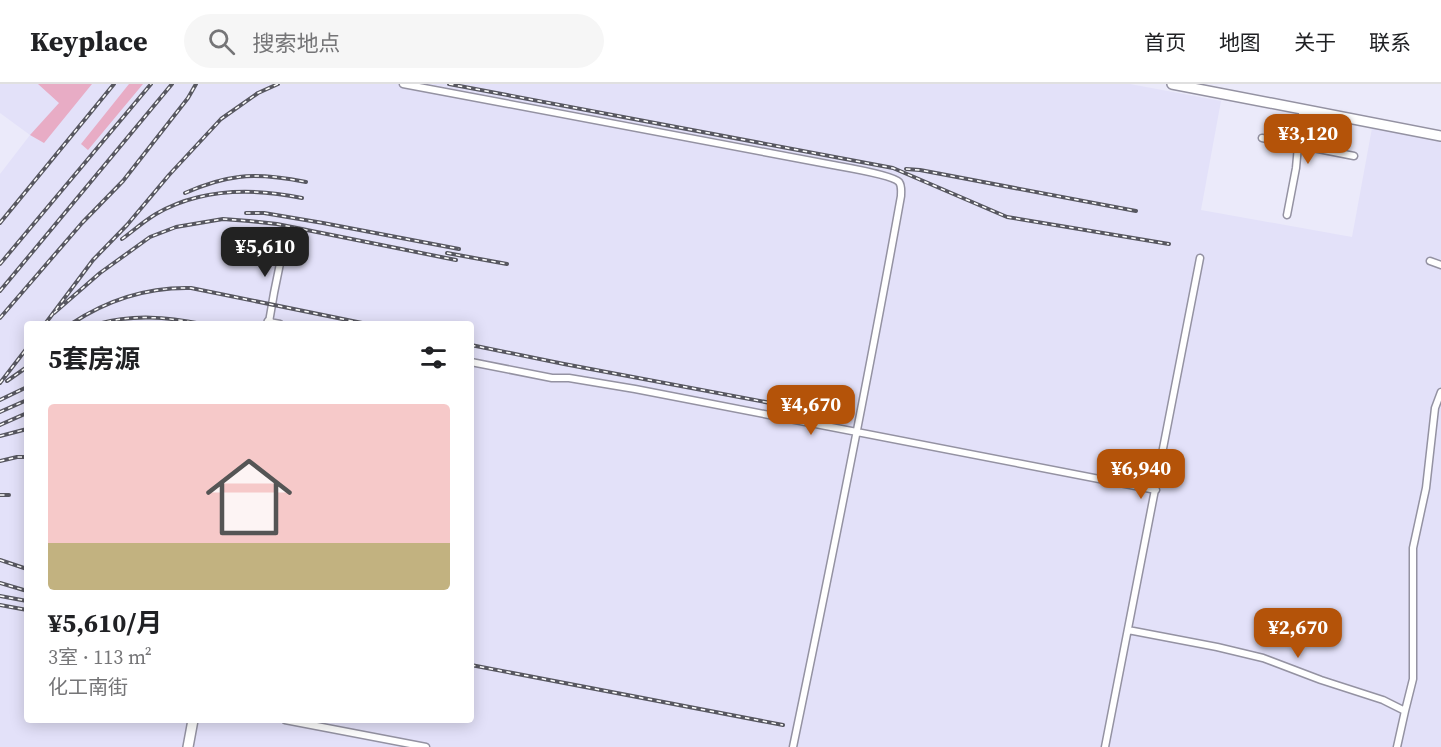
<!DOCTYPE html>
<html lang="zh">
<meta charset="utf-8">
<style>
body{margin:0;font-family:"Source Serif 4","Noto Sans SC",serif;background:#f6f6f6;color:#202124;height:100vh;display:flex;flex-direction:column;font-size:22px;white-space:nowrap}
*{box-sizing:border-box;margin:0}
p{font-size:20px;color:#757577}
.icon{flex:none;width:33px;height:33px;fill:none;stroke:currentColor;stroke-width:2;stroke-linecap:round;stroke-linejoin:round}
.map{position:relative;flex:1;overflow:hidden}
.side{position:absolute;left:24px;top:237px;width:450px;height:402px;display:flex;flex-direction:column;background:#fff;border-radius:6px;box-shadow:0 3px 15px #0003}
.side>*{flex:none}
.price{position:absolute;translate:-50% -51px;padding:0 14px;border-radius:12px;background:#b45309;color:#fff;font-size:20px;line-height:39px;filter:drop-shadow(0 2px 3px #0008)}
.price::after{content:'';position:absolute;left:50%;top:36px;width:18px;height:14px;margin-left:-9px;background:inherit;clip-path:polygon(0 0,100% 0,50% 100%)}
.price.selected{background:#222;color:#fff}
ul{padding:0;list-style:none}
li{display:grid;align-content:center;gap:12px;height:318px;padding:0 24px}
li span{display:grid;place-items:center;height:186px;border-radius:6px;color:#555}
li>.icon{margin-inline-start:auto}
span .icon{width:108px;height:108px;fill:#fffc;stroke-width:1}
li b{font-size:26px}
h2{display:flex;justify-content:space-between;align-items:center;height:72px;padding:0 24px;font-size:26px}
header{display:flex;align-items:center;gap:36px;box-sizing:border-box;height:84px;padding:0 30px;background:#fff;border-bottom:2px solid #e0e0e0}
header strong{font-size:28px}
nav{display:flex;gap:33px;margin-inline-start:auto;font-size:21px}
.search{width:420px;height:54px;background:#f6f6f6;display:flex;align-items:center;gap:15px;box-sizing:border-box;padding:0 21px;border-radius:33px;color:#757577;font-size:22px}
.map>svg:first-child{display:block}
.built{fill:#e3e1f9;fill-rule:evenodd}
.green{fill:#e8acc5}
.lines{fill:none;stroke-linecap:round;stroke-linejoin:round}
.street-casing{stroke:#9492a2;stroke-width:9}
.secondary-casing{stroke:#9492a2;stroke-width:12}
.street{stroke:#fff;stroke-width:6}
.secondary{stroke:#fff;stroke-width:9}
.rail-casing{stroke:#575760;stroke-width:4}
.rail{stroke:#fff;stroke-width:1.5;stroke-dasharray:4.5;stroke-linecap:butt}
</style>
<header>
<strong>Keyplace</strong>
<div class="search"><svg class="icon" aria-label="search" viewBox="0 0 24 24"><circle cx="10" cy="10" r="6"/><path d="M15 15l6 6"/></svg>搜索地点</div>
<nav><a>首页</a><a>地图</a><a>关于</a><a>联系</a></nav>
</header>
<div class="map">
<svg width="1441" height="663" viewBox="0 0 1441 663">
<rect width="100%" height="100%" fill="#ebeafa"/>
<path class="built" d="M0,0H1130L1221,17L1201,126L1352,153L1372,44L1441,57V663H0V90L30,51L0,29ZM27,240H471V636H27Z"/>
<path class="green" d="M38,0H92L44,59L30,51L59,19Z
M129,0H143L88,66L81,60Z"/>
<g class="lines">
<g class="street-casing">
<path id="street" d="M403,0L833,81C844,83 893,91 899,98C902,102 901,107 901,112C868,296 831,480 793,663
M1262,54L1354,72
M1287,131L1296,84L1298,62L1297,56L1303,25
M1430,177L1441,181
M280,240L269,238L274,209L285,155
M471,278L552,294H569L635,305L1156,406
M1128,546L1217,563L1263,574L1321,596L1383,616L1405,627L1397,663
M1405,627L1413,595V464L1426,404L1435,324L1441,308
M285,636L426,663
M1105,663L1200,174"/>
</g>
<g class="secondary-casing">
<path id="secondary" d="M1172,0L1441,52
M269,240V238
M188,663L193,636"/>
</g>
<use href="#street" class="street"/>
<use href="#secondary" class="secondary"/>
<g class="rail-casing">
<path id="rail" d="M449,0L893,84L1007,133L1169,160
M906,85L920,86L1136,127
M185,109C201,102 221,95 239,93C261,90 285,94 306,98
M246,129H264L323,139L459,165
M0,139L114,0
M122,155C133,147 144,137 156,130C201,104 253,104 302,114
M447,169L507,180
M0,180L151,0
M0,207L172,0
M54,229L100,189L150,153L176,143L223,135L249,137L277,140L456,176
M0,234L82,139L123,97L188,14L196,0
M45,240L93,176L127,141L169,91L221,35L258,9L278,0
M71,240C107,216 148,203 191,204L367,240
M98,240C133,230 167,233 202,240
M471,261L564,280L845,333
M7,297L27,283
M0,299L27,264
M0,316L27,303
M0,328L27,316
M0,341L27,329
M0,352L27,345
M0,377L17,373H27
M0,411H9
M0,476L27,485
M0,499L27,507
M0,512L27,517
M0,521L27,526
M471,581L783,641"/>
</g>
<use href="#rail" class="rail"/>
</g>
</svg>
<b class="price" style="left:1308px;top:81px">¥3,120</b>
<b class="price selected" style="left:265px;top:194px">¥5,610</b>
<b class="price" style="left:811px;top:352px">¥4,670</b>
<b class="price" style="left:1141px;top:416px">¥6,940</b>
<b class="price" style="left:1298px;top:575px">¥2,670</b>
<section class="side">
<h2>5套房源<svg class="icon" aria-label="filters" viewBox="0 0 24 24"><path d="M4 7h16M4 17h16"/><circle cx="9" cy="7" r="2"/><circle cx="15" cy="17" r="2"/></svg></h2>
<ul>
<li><span style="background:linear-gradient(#f6c9c9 75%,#c2b280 0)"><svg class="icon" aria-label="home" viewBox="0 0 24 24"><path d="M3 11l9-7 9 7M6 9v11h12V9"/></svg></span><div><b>¥5,610/月</b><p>3室 · 113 m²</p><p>化工南街</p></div></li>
</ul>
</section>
</div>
